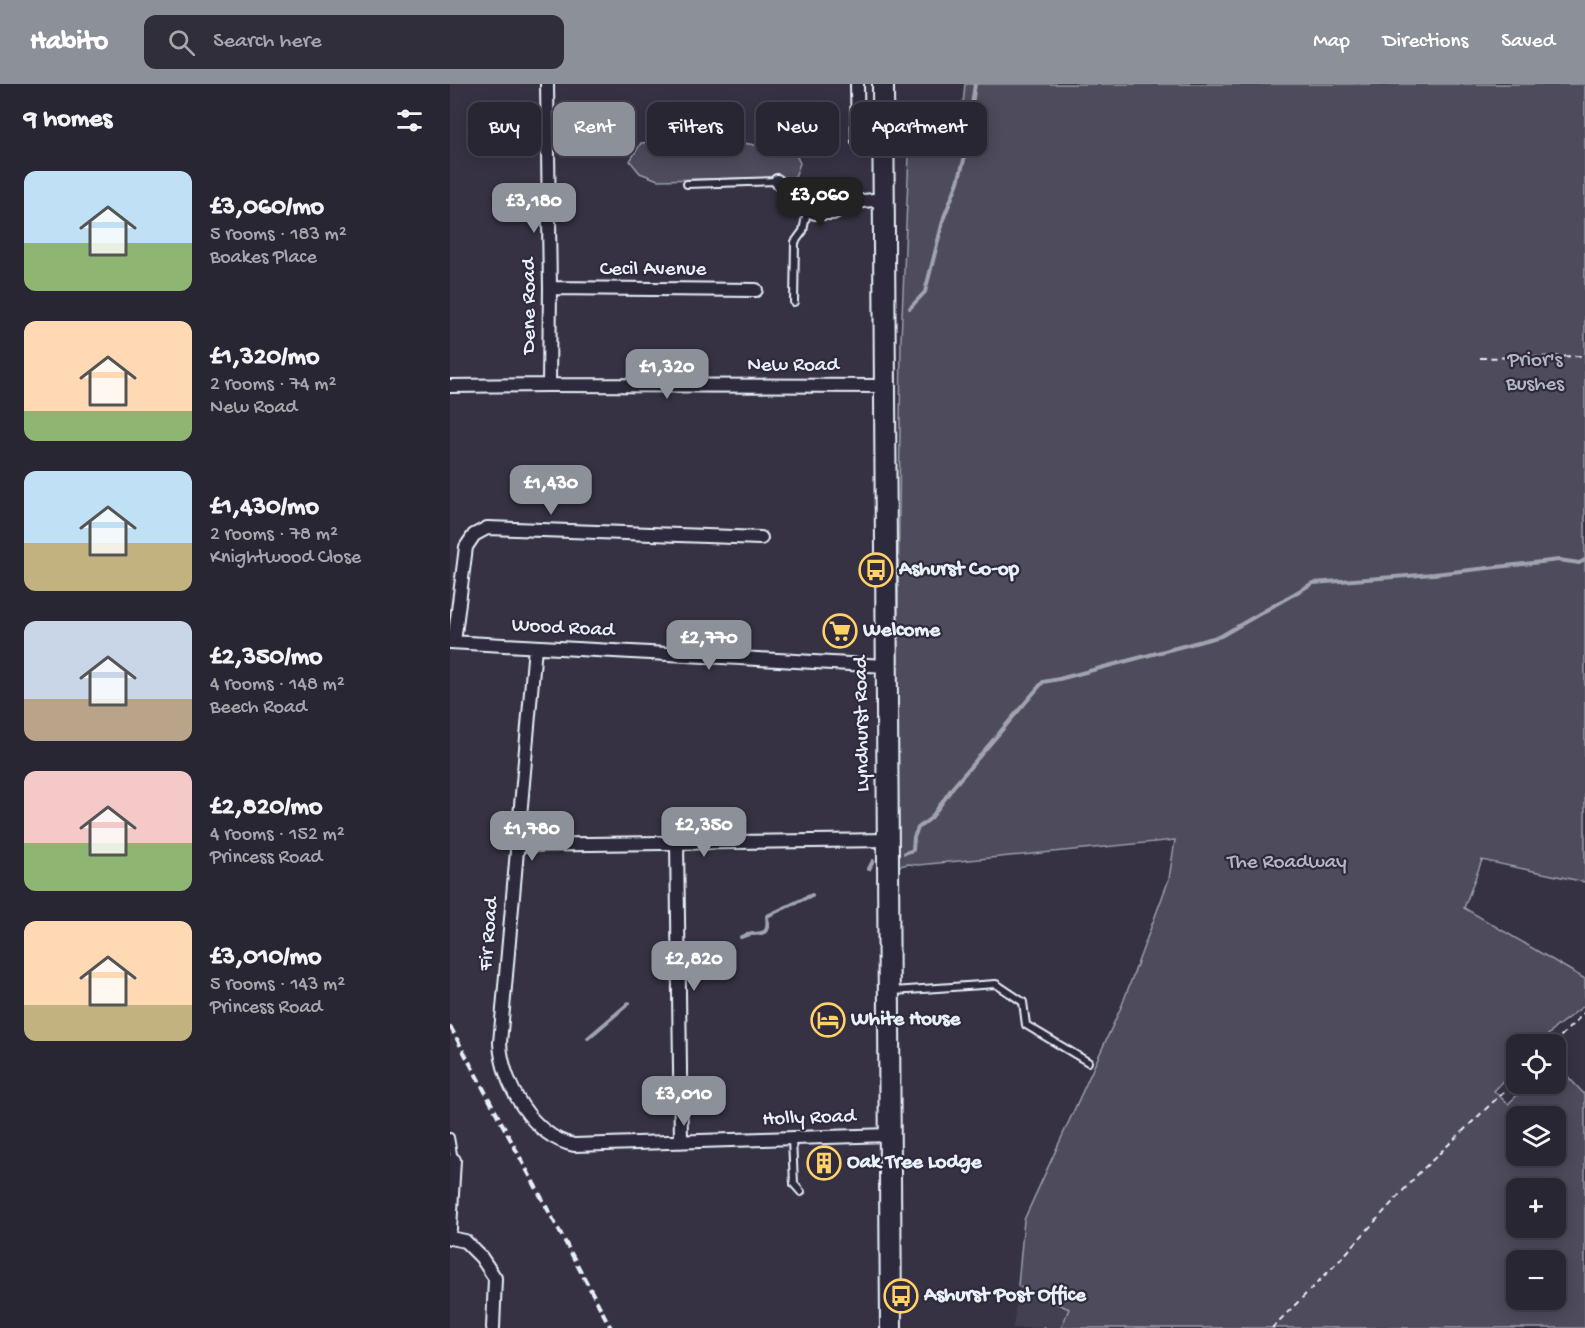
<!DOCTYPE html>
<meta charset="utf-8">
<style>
body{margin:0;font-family:"Gochi Hand",sans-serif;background:#302e3b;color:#f1f3f6;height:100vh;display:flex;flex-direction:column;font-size:22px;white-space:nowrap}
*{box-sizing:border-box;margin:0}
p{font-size:20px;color:#a5a5ac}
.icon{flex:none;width:33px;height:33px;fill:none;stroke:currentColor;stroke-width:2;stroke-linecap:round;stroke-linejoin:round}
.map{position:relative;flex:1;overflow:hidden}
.drawer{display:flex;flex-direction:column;background:#282633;width:450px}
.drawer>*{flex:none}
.guide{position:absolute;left:18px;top:18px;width:570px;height:54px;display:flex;gap:12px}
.controls{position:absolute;left:1056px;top:950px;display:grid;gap:12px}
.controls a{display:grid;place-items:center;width:60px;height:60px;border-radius:12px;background:#282633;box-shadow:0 3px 15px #0003,0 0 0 2px #44434e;font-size:30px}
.price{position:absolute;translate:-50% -51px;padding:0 14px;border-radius:12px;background:#8c9099;color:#fff;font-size:20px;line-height:39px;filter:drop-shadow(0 2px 3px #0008)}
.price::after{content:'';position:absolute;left:50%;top:36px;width:18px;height:14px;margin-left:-9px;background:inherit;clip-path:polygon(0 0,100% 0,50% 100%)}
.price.on{background:#222;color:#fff}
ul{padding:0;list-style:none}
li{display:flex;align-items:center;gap:18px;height:150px;padding:0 24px}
li span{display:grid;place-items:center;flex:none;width:168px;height:120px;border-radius:12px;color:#555}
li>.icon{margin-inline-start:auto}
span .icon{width:72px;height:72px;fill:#fffc;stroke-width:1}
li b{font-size:26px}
h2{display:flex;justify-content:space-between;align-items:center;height:72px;padding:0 24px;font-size:26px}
.chip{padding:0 21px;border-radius:12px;background:#282633;box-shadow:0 3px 15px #0003,0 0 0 2px #44434e;font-size:21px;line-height:54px}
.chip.on{background:#8c9099;color:#fff}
header{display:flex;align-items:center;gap:36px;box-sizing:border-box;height:84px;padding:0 30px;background:#8c9099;color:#fff}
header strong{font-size:28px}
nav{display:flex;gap:33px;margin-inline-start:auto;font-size:21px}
.search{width:420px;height:54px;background:#302e3b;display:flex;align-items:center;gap:15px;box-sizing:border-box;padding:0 21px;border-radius:12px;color:#a5a5ac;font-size:22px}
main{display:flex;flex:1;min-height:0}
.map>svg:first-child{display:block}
.built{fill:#433f51}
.green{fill:#4d4b5c;stroke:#9a9eaa;stroke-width:1.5;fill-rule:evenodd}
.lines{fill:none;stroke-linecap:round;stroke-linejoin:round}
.stream{stroke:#a0a4af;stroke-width:4}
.service-casing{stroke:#e8f1f8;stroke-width:10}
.minor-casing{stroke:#e8f1f8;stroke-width:16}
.primary-casing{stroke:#e8f1f8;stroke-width:24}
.path{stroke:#e8f1f8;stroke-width:2;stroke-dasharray:6 4.5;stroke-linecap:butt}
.service{stroke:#2f2a3d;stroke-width:6}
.minor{stroke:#2f2a3d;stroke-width:12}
.primary{stroke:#2f2a3d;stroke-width:20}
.rail{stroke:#e8f1f8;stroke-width:4;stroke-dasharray:9 4.5;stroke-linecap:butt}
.labels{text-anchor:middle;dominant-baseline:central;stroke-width:4.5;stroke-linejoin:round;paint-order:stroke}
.street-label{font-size:21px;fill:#e8f1f8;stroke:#2f2a3d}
.park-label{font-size:21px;fill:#b2b7c1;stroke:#2f2a3d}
.poi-label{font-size:21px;font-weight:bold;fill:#e8f1f8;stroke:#2f2a3d;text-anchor:start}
</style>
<header>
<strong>Habito</strong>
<div class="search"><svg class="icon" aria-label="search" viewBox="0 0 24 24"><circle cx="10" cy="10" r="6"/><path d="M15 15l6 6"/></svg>Search here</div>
<nav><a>Map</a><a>Directions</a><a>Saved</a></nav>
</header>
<main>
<section class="drawer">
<h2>9 homes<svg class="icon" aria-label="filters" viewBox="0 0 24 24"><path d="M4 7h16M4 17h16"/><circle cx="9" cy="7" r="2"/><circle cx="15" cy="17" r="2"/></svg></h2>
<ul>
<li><span style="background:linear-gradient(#bfe0f5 60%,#8fb573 0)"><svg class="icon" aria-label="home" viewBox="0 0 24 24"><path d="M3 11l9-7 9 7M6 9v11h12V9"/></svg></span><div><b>£3,060/mo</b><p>5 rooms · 183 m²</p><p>Boakes Place</p></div></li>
<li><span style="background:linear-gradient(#ffd9b3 75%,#8fb573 0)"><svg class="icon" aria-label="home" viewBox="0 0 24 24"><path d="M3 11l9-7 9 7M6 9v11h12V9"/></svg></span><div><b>£1,320/mo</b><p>2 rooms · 74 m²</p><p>New Road</p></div></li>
<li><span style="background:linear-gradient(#bfe0f5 60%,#c2b280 0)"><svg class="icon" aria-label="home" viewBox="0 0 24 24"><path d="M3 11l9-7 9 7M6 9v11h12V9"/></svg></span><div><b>£1,430/mo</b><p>2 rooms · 78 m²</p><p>Knightwood Close</p></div></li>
<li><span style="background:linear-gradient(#c9d6e8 65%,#b9a48a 0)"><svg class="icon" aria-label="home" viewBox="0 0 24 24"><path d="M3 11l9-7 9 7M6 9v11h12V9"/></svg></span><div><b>£2,350/mo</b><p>4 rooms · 148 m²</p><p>Beech Road</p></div></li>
<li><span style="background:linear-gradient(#f6c9c9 60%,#8fb573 0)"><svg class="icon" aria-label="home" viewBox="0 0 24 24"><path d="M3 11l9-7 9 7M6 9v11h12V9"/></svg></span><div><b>£2,820/mo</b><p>4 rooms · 152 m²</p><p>Princess Road</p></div></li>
<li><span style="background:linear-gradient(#ffd9b3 70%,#c2b280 0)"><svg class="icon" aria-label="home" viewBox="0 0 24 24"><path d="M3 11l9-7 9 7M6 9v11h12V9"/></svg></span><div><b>£3,010/mo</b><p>5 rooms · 143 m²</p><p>Princess Road</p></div></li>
</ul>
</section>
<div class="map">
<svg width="1135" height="1244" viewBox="0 0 1135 1244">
<rect width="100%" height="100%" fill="#363244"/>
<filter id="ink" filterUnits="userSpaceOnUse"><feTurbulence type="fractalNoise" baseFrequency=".0167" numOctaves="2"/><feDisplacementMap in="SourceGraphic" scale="12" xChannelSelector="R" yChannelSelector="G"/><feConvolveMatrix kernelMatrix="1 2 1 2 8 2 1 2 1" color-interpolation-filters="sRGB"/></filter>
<g filter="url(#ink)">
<path class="built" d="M568,1202L619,1225L611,1244H563Z"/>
<path class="green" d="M515,0H1135V798L1032,776L1014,824L1135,895V921L1106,943L1089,960H1066V984L1044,1007L1058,1020L1080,999H1106V980L1135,1011V1244H611L619,1225L568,1202L574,1136L672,921L719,795L725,756L468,781L458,780L445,783L451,256L459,71L458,41L511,42ZM1066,1032H1106V1071H1066ZM1066,1104H1106V1143H1066ZM1066,1176H1106V1215H1066Z
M250,31L272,33L279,56L345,69L350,79L345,93L208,96L190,89L180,77L191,59L242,56Z"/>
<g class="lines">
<path class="stream" d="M460,224L475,208L494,133L508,98L514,76L525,0
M455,769L463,766L464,753L468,744L481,734L503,703L593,598L609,595L771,552L863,499L984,490L1109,476L1129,479L1135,476
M419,785L423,777
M291,853C307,845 320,858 317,832L362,811
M138,954L179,919"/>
<g class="service-casing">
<path id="service" d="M237,100L327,97
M344,218L345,158L353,147L357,127
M443,907L546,900L573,918L576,941L638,978
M0,1053L4,1076
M342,1055L344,1100L351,1108"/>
</g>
<g class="minor-casing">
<path id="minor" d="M97,0L100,204L99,301
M407,0L408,57
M327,97L352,124L365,129H383L403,118L434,115
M100,204L306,206
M0,302L99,301L434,302
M0,558L436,582
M4,558L16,463L24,451L37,444L311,454
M85,563L50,959C52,999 82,1052 124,1061L440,1051
M227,759L231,1058
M68,761L439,756
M0,1145L4,1076
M0,1154L15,1157L31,1173L45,1194L43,1244"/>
</g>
<g class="primary-casing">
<path id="primary" d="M433,0L441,1244"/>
</g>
<path class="path" d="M1030,274L1135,272
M1103,960L1135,928
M594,1244L595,1243
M822,1244L890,1176L969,1089L1066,996"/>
<use href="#service" class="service"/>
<use href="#minor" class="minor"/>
<use href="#primary" class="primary"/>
<path class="rail" d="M0,942L161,1244"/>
</g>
</g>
<defs>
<g id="bus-ring" transform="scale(1.725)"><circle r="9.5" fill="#2f2a3d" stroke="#ffd166" stroke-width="1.5"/><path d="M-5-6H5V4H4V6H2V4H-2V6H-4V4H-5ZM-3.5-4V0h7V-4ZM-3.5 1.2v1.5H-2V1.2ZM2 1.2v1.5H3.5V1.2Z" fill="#ffd166"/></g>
<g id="supermarket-ring" transform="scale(1.725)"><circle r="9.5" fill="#2f2a3d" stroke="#ffd166" stroke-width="1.5"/><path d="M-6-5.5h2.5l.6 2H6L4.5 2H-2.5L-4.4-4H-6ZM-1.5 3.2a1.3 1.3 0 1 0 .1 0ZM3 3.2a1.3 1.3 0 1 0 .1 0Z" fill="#ffd166"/></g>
<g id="hotel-ring" transform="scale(1.725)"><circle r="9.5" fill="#2f2a3d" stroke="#ffd166" stroke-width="1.5"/><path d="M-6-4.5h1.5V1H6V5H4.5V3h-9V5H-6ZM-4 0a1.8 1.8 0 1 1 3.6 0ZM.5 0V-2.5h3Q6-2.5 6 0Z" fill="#ffd166"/></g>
<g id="building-ring" transform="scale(1.725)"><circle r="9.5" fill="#2f2a3d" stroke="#ffd166" stroke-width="1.5"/><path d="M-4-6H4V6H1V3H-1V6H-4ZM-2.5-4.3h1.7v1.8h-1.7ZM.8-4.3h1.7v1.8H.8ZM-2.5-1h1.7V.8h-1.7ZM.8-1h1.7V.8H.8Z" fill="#ffd166"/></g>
</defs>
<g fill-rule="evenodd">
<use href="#bus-ring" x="426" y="486"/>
<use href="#supermarket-ring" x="390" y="547"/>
<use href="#hotel-ring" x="378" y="936"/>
<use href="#building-ring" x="374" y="1079"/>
<use href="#bus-ring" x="451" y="1212"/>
</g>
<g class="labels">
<g class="street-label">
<text x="203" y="186">Cecil Avenue</text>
<text transform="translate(80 222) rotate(-90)">Dene Road</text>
<text x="343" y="282">New Road</text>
<text transform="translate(113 545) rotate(3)">Wood Road</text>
<text transform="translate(413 640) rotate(-91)">Lyndhurst Road</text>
<text transform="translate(40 850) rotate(-85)">Fir Road</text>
<text transform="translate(359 1035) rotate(-2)">Holly Road</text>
</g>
<g class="park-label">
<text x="1085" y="277">Prior's<tspan x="1085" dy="24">Bushes</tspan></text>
<text x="837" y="779">The Roadway</text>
</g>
<g class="poi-label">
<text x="449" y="486">Ashurst Co-op</text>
<text x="413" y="547">Welcome</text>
<text x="401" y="936">White House</text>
<text x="397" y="1079">Oak Tree Lodge</text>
<text x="474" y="1212">Ashurst Post Office</text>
</g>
</g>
</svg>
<div class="controls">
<a><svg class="icon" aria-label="locate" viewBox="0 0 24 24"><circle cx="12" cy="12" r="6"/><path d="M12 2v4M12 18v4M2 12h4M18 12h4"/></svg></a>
<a><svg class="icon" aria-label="layers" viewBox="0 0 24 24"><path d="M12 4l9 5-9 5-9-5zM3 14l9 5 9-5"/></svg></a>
<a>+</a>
<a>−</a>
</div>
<b class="price on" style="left:370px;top:144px">£3,060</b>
<b class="price" style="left:84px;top:150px">£3,180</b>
<b class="price" style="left:217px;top:316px">£1,320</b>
<b class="price" style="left:101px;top:432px">£1,430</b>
<b class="price" style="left:259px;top:587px">£2,770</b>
<b class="price" style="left:254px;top:774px">£2,350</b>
<b class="price" style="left:82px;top:778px">£1,780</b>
<b class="price" style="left:244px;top:908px">£2,820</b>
<b class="price" style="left:234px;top:1043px">£3,010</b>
<div class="guide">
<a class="chip">Buy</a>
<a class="chip on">Rent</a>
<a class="chip">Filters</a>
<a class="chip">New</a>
<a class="chip">Apartment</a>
</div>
</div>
</main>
